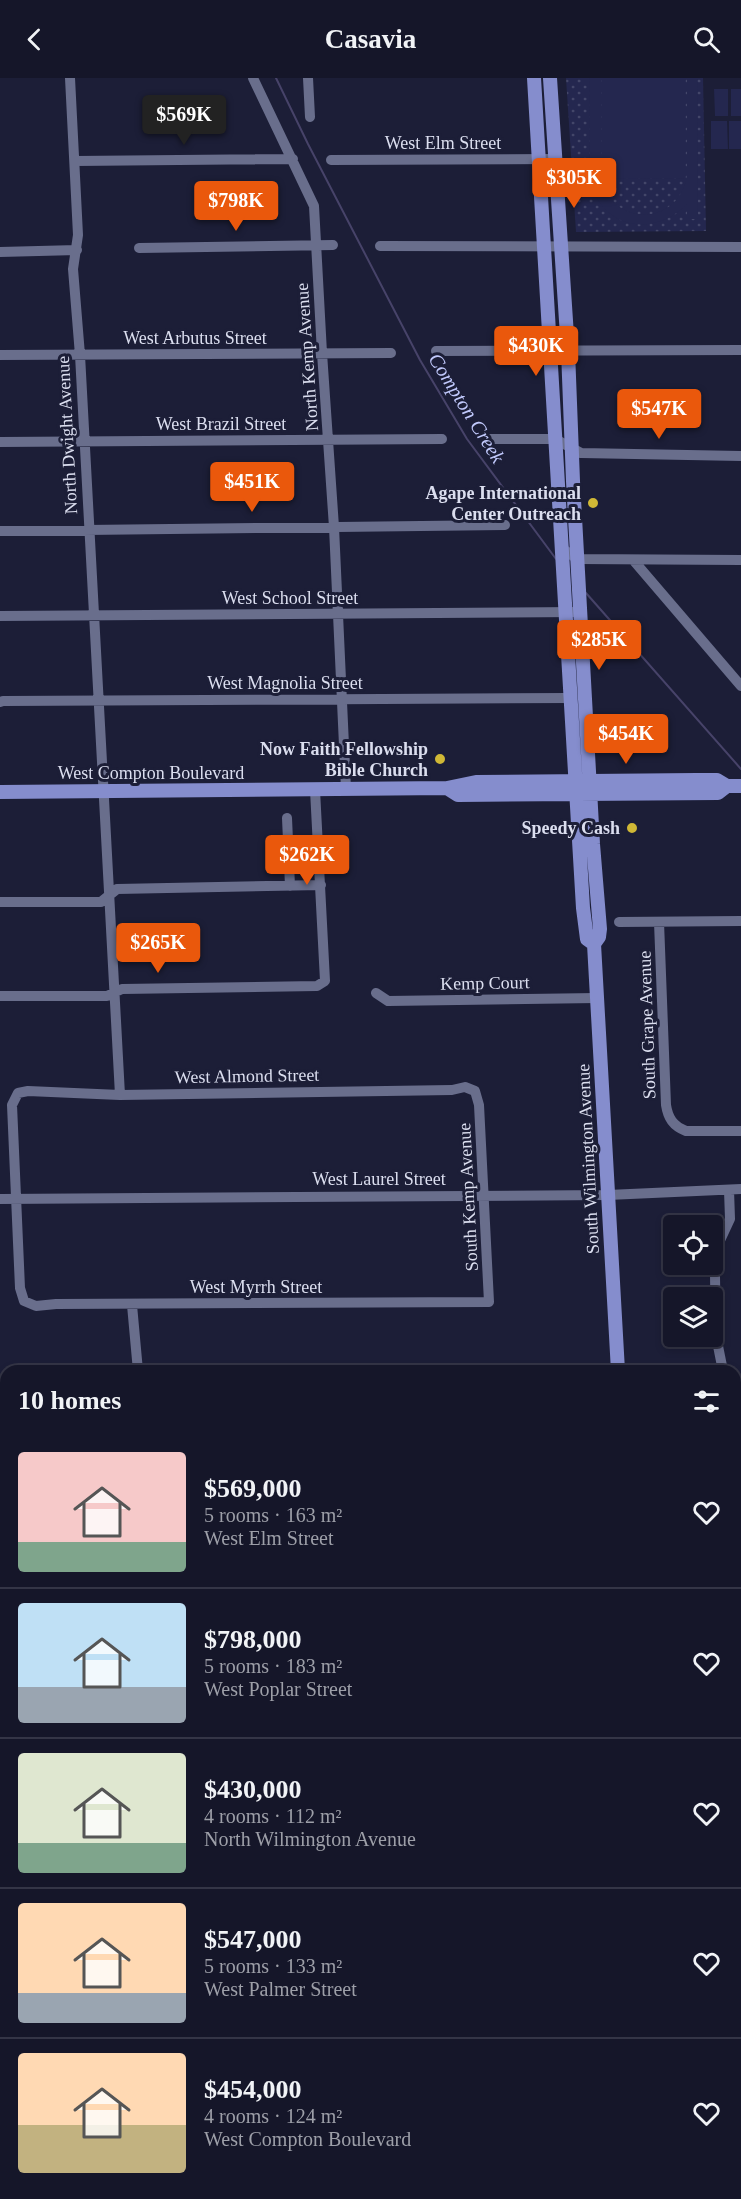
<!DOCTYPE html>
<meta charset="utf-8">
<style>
body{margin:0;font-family:"Times New Roman",serif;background:#1e1f31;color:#f1f3f6;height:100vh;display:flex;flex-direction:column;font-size:22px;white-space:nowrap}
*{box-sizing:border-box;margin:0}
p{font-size:20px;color:#9d9fa8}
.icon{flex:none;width:33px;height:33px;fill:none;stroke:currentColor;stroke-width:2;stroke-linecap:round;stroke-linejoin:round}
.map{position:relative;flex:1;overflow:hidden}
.drawer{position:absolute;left:0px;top:1287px;width:741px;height:834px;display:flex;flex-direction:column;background:#151629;border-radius:18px 18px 0 0;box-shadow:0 3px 9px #0003,0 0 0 2px #343546}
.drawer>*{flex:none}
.buttons{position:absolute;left:663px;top:1137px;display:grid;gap:12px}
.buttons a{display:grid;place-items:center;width:60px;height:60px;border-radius:6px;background:#151629;box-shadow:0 3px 9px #0003,0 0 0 2px #343546;font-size:30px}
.price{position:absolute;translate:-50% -51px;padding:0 14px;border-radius:6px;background:#ea580c;color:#fff;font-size:20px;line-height:39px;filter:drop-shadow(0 2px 3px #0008)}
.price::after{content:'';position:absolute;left:50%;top:36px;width:18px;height:14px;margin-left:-9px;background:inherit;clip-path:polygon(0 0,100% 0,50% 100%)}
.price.on{background:#222;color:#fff}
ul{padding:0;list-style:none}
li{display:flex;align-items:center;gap:18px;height:150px;padding:0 18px}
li+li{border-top:2px solid #343546}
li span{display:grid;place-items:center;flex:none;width:168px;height:120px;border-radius:6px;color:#555}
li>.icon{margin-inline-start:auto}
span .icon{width:72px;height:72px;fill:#fffc;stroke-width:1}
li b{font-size:26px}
h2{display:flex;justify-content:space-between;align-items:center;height:72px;padding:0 18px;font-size:26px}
header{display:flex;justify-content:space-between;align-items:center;height:78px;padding:0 18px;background:#151629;font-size:27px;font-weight:700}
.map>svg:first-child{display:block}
.grass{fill:url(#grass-dots)}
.garden{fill:#24274f}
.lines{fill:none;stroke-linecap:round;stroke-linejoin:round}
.stream{stroke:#474369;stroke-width:2}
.taxiway{stroke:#4e5168;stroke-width:21}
.runway{stroke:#4e5168;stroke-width:54}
.minor{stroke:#696e8c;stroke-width:10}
.major{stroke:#858dcd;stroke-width:14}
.poi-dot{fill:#d0b836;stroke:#1c1e37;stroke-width:2}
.labels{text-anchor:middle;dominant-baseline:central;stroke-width:6;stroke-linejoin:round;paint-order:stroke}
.street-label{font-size:18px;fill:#dbdeef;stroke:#1c1e37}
.poi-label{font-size:18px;font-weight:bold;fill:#dbdeef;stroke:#1c1e37;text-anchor:end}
.water-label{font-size:20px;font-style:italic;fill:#c0c8fb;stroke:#1c1e37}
</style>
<header><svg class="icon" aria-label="back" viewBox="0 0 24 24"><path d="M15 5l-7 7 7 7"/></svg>Casavia<svg class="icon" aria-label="search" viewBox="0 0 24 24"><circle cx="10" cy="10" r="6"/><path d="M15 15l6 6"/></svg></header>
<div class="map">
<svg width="741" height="2121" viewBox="0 0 741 2121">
<defs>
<pattern id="grass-dots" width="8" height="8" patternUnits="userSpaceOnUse" patternTransform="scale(1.5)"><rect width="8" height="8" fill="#24274f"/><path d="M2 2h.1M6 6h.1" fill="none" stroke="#434669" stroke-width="1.8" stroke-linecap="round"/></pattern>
</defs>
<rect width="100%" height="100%" fill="#1c1e37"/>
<path class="grass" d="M566,0H703L706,153L576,154Z"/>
<path class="garden" d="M589,0H600V95C607,149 679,151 687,97V0H697L698,141H687V126C653,161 599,150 590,100Z
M602,0H685V100L602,101Z
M714,11H728V38H715Z
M731,11H741V38H731Z
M711,43H727L728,71H711Z
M729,43H741V71H729Z"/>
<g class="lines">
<path class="stream" d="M276,0L308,66L420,282L467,361L556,481
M586,515L741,691"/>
<path class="taxiway" d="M0,1423H6
M0,1574H6"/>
<path class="runway" d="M0,1462H6
M0,1533H6"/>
<path class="minor" d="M70,0L78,157L73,191L80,277L120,1017
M253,0L314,128L322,275L334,449L346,711
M308,0L310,39
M331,82L555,81
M75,83L293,81
M380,168L741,169
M139,170L333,167
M0,174L77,172
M436,273L741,272
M0,277L391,275
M489,361H555L581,375L741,378
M0,364L442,361
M0,453L505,447
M562,470L577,481L741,482
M634,483L741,608
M0,538L579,534
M0,624L3,623L570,620
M287,740L290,808
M0,824H101L117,811L321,807
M619,844L741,843
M659,844L666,1027C668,1040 673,1048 686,1053H741
M376,915L388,923L597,920
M0,918H107L122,911L317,908L325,903L315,712
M465,1009L475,1013L479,1027L489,1224L56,1226L36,1228L24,1223L20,1210L12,1027L18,1015L28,1013L120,1017L452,1012Z
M0,1121L608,1117L741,1111
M132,1227L138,1293
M723,1293L716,1258L715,1198L717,1169L730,1141L729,1112
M0,1325H6
M735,1346L741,1345
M735,1449H741
M735,1572L741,1571
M735,1864H741
M735,2043H741
M231,2115L232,2121
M326,2115L327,2121
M419,2115L420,2121
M513,2115L514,2121
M605,2115L606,2121"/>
<path class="major" d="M534,0L583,830L587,861L594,866
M550,0L568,273L573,403L593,766L600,851L599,859L594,866L618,1293
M447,710L458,717L718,715L727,708
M0,714L447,710L476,704L697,702H717L727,708H741
M0,1679H6
M735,1681H741
M0,1693H6
M664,2115V2121"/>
</g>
<g class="poi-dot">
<circle cx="593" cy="425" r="6"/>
<circle cx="440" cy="681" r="6"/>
<circle cx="632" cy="750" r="6"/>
</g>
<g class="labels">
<g class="street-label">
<text x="443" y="65">West Elm Street</text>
<text x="195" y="260">West Arbutus Street</text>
<text transform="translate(307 279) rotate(-94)">North Kemp Avenue</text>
<text x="221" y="346">West Brazil Street</text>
<text transform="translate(67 357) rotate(-93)">North Dwight Avenue</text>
<text x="290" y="520">West School Street</text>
<text x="285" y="605">West Magnolia Street</text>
<text x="151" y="695">West Compton Boulevard</text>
<text transform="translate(485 905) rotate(-1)">Kemp Court</text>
<text transform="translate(647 947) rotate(-92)">South Grape Avenue</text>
<text transform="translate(247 998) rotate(-1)">West Almond Street</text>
<text transform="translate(588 1081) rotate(-93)">South Wilmington Avenue</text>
<text x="379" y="1101">West Laurel Street</text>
<text transform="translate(468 1119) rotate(-93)">South Kemp Avenue</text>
<text x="256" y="1209">West Myrrh Street</text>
</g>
<g class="poi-label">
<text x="581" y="415">Agape International<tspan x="581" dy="21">Center Outreach</tspan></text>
<text x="428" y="671">Now Faith Fellowship<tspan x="428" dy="21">Bible Church</tspan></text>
<text x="620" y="750">Speedy Cash</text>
</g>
<g class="water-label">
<text transform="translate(467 330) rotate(58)">Compton Creek</text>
</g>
</g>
</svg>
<div class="buttons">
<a><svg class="icon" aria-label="locate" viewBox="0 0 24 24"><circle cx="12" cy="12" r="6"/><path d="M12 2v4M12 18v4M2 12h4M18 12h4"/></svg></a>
<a><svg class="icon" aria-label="layers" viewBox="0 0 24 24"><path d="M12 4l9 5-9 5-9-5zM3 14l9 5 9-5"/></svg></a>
</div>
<b class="price on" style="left:184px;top:68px">$569K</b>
<b class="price" style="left:574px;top:131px">$305K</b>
<b class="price" style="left:236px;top:154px">$798K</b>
<b class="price" style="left:536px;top:299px">$430K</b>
<b class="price" style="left:659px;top:362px">$547K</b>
<b class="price" style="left:252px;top:435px">$451K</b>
<b class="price" style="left:599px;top:593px">$285K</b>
<b class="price" style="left:626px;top:687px">$454K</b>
<b class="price" style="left:307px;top:808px">$262K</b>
<b class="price" style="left:158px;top:896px">$265K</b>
<section class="drawer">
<h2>10 homes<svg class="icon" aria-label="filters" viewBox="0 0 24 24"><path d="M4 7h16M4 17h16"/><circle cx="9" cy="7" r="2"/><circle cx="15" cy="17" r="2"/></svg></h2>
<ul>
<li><span style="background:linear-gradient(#f6c9c9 75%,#7fa58c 0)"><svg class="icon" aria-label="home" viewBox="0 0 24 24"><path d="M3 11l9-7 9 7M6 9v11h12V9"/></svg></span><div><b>$569,000</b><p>5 rooms · 163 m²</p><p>West Elm Street</p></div><svg class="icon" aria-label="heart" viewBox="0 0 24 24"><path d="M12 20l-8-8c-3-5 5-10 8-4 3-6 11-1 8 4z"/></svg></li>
<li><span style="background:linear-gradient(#bfe0f5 70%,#9aa5b1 0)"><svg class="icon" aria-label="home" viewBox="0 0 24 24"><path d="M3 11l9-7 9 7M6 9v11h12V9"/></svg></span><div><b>$798,000</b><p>5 rooms · 183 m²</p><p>West Poplar Street</p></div><svg class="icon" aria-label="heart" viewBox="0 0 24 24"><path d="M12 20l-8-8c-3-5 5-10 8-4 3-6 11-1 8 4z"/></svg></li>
<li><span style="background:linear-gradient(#dfe7d0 75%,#7fa58c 0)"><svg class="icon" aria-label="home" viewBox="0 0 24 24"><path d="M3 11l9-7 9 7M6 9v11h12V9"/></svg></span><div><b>$430,000</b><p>4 rooms · 112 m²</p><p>North Wilmington Avenue</p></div><svg class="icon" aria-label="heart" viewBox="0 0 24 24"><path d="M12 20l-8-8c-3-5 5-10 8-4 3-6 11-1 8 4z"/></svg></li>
<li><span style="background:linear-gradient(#ffd9b3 75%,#9aa5b1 0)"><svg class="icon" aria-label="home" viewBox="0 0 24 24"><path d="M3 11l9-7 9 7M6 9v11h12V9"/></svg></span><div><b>$547,000</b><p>5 rooms · 133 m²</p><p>West Palmer Street</p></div><svg class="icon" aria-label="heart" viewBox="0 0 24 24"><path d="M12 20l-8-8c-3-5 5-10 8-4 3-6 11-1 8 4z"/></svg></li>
<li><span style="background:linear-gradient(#ffd9b3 60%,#c2b280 0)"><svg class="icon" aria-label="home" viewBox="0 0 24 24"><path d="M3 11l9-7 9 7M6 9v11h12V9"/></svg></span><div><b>$454,000</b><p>4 rooms · 124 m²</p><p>West Compton Boulevard</p></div><svg class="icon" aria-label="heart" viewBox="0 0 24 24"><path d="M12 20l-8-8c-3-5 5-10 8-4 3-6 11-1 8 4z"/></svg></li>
</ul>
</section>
</div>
